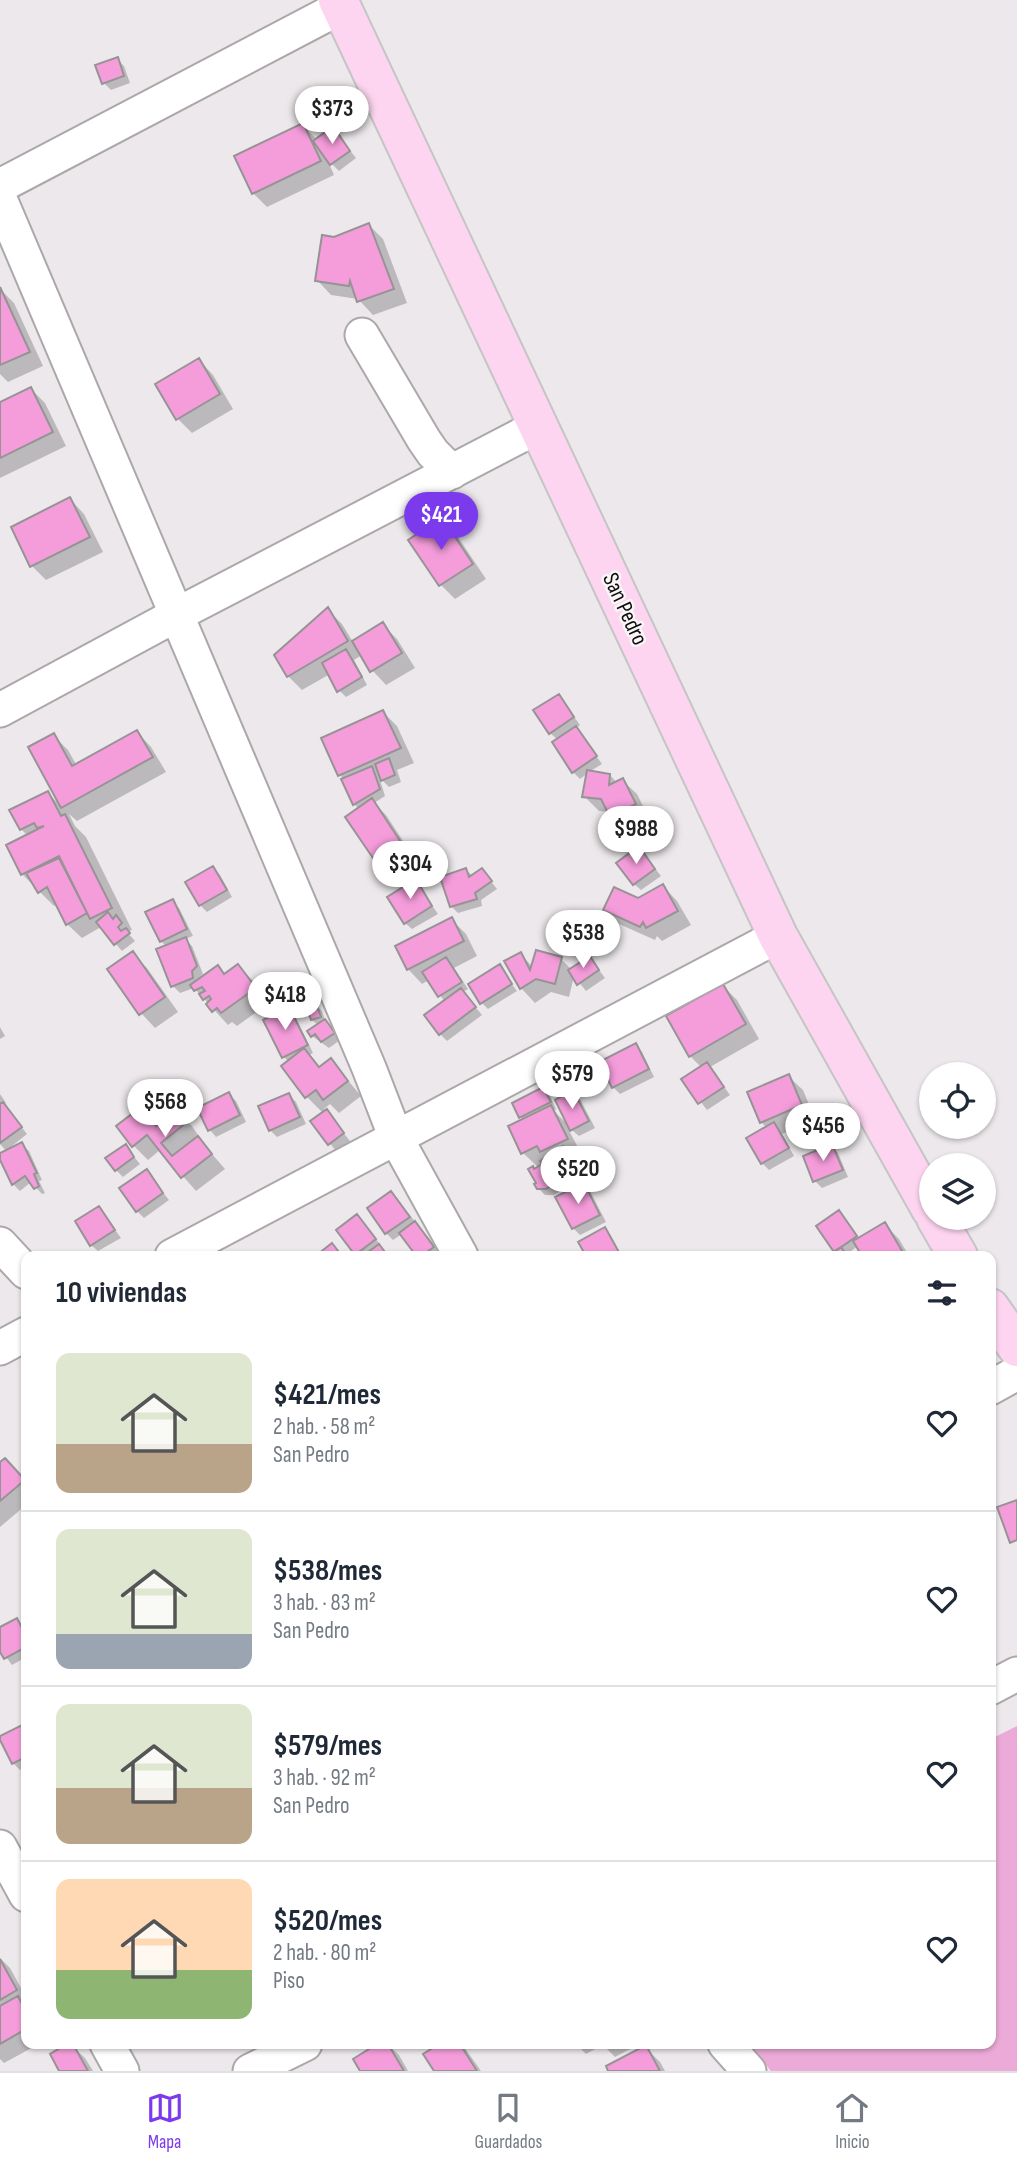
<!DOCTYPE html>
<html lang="es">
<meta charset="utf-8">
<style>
body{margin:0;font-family:"Sofia Sans Condensed",sans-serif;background:#f2f2f3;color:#1f2937;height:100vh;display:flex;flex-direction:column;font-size:26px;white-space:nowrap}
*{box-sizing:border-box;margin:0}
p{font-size:23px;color:#747a83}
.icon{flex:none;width:38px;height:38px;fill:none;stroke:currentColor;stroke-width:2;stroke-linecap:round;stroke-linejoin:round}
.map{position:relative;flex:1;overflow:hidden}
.side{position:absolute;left:21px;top:1251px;width:975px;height:798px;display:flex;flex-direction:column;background:#fff;border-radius:14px;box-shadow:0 2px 5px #0004}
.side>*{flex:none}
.tools{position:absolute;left:919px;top:1062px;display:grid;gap:14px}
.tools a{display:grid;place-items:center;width:77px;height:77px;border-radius:50%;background:#fff;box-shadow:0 2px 5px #0004;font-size:35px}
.price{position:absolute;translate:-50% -60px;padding:0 16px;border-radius:24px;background:#fff;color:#222;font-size:23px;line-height:46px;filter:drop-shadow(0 2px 4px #0008)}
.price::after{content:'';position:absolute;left:50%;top:42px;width:21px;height:16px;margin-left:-10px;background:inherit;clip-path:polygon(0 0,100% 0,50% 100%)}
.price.selected{background:#7c3aed;color:#fff}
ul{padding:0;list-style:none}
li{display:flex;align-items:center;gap:21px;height:175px;padding:0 35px}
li+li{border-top:2px solid #e0e1e3}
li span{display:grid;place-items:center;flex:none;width:196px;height:140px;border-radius:14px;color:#555}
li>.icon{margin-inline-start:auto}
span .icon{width:84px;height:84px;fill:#fffc;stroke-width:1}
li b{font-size:30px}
h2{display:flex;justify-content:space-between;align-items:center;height:84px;padding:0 35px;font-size:30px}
.tabs{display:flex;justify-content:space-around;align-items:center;height:98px;border-top:2px solid #e0e1e3;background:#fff;font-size:19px;color:#747a83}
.tabs a{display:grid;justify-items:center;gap:4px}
.tabs .selected{color:#7c3aed}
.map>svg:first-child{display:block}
.green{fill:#ebaad7}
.shadow{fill:#0003}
.building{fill:#f59ddb;stroke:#979395;stroke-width:2}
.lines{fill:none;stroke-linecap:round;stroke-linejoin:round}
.minor-casing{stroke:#aca8aa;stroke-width:37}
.major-casing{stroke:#c5c5c5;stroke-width:42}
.minor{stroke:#fff;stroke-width:33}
.major{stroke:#fdd5f0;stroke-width:38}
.labels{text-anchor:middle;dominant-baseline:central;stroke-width:5;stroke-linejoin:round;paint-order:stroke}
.street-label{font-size:23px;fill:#0f0e0f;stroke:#faf6f8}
</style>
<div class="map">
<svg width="1017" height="2071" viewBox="0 0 1017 2071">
<rect width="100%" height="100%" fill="#ece8eb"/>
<path class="green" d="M1017,1726V2071H771L749,2044H990L991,1739Z"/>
<path class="shadow" d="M117,59L124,66L130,83L111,90L104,83L97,66Z
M303,125L317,140L332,128L356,158L339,171L327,159L334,175L267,207L253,193Z
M369,225L383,239L407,303L373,315L358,299L331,295L317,280L334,239Z
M0,289L14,303L43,366L8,382L0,374Z
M199,360L213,375L233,409L192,433L178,419Z
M31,389L45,403L66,446L0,478V404Z
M70,499L84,514L103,552L46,580L32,566Z
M441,519L456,534L486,579L455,599L441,585L411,540Z
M328,610L342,624L353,642L383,625L397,639L415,668L386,685L372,670L362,655L354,660L367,685L346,697L339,690L330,674L302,690L288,676Z
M559,696L580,725L576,728L602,764L589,772L610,775L617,783L622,780L637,794L649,818L626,830L610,812L599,811L584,796L588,773L580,779L573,772L558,740L550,733Z
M383,712L397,726L414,763L397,770L401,782L389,787L379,777L385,796L374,803L386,815L417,862L413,864L416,868L407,874L404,870L392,877L378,863L359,809L354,804L324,739Z
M137,732L151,747L166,772L77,821L69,814L75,826L86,837L132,930L127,932L135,941L122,951L101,927L82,938L67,924L57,904L54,906L22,874L28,836L21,829L48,793L61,806L53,735L68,750L77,766Z
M639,848L661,876L641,890L634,884Z
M213,868L220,875L232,897L207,912L200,905Z
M466,870L473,876L482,870L497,889L481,900L482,906L458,913L451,906Z
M415,881L438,914L412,929L405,923Z
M663,886L677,901L691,925L662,941L657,936L655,940L619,924L605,910L638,900Z
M172,901L179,908L193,936L185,939L192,946L203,974L195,981L197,983L218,967L226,975L238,966L252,980L269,1003L237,1026L232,1022L228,1025L194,988L180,993L173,986L167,947L161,941Z
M452,920L466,934L477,956L454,968L468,989L463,992L482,1015L447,1041L440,1034L445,1002L429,980L422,984L408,969Z
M133,954L147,968L178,1012L155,1028L141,1013Z
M520,954L533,967L561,959L572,970L590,958L605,978L586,991L574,976L569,997L551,992L535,1003L521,988L507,962Z
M499,967L517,991L488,1009L481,1002Z
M723,986L737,1000L759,1039L710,1067L730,1095L707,1110L684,1080L702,1068L690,1056Z
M316,1005L322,1011L326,1023L340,1040L329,1048L312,1036L319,1026L312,1020Z
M289,1009L295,1016L313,1053L309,1055L321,1068L331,1060L361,1096L339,1113L330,1104L324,1109L350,1141L336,1151L312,1121L323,1113L307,1097L283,1066L289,1062L284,1057Z
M0,1027L5,1036L0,1039Z
M636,1045L642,1052L654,1077L620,1094L613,1087Z
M788,1076L803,1090L815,1119L782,1134L794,1156L769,1170L762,1163L748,1139L767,1128L761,1122Z
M543,1089L550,1096L556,1109L554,1111L569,1126L573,1092L580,1099L595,1128L579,1136L566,1125L581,1153L572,1158L586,1180L581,1183L590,1191L606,1222L580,1235L573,1228L565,1194L562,1190L554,1195H545L538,1188L535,1171L539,1168L523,1153L524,1120L521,1117Z
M0,1094L6,1103L4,1105L27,1134L7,1150L22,1145L29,1151L42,1180L39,1181L45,1193L42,1194L31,1182L20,1191L13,1184L0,1156L7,1152L0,1144Z
M229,1094L236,1101L246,1122L216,1137L210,1130Z
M289,1095L296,1102L306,1124L277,1137L270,1130Z
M141,1109L158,1127L177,1112L192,1126L200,1138L199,1139L225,1169L196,1191L160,1150L148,1160L133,1145Z
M125,1146L140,1164L123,1177L116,1170Z
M832,1146L838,1153L848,1177L822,1188L815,1181Z
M146,1171L169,1200L144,1218L137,1211Z
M391,1193L429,1238L443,1256H413L416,1254L402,1234L393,1240L386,1233L369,1208Z
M99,1208L121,1238L98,1251L91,1245Z
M839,1212L860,1239L884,1224L899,1239L909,1256H864L858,1246L847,1254L848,1256H830L837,1252Z
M364,1223L382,1247L380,1248L389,1256H359L338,1230Z
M604,1229L611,1236L622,1256H588L581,1243Z
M0,1465L19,1474L26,1482V1505L0,1527Z
M17,1620L26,1632V1657L12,1665L0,1649V1629Z
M26,1725V1767L20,1770L13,1763L0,1737Z
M0,1958L10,1968L26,1997V2044H39L4,2063L0,2059Z
M70,2044L85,2058L93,2071H61Z
M380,2044H387L399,2055L408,2071H362Z
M442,2044H462L481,2071H436Z
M565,2044H633L634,2047L615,2057L603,2045L586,2054L577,2045L570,2049Z
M645,2047L660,2062L665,2071H610Z"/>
<path class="building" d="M118,57L124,76L102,84L95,65Z
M303,123L321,161L252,194L234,156Z
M333,126L350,151L330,165L313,141Z
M369,223L394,289L357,302L350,281L349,286L315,281L322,235L334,237Z
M0,287L30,352L0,365Z
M199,358L220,394L176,420L155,384Z
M31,387L53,432L0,458V402Z
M70,497L90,537L30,567L11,527Z
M442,517L473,564L439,586L408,540Z
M328,607L348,641L287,677L274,655Z
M383,622L402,653L370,672L352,641Z
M346,649L362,677L337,692L322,663Z
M559,694L574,717L549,734L533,710Z
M383,710L401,748L338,776L321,738Z
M576,726L597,756L572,773L552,742Z
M137,730L153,757L61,808L28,747L54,733L72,766Z
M389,758L395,775L381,781L375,764Z
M372,766L380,789L353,805L341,779Z
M587,770L610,774L609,785L623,778L636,804L610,817L601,799L582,797Z
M48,791L61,816L65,814L112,908L90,919L59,856L21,875L6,845L44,826L37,828L34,823L20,830L9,810Z
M372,798L404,847L377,864L345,817Z
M639,846L655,869L633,885L616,863Z
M403,850L410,861L399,868L392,857Z
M59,858L87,913L66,925L47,887L38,893L26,873Z
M213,866L227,890L199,906L185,882Z
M466,868L469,877L482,868L492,881L475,893L477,899L450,907L440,877Z
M416,879L432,906L404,924L387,897Z
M663,884L678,911L646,928L643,922L640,927L603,910L614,887L638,898Z
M173,899L187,929L160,942L145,912Z
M108,912L113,919L116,915L122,923L118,927L121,931L126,928L130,933L114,945L96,922Z
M452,917L464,941L407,970L395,946Z
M186,937L197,966L192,971L193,978L171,987L156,949Z
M536,950L562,957L555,984L536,979L520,989L504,961L521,952L530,970Z
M133,951L165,997L139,1015L107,969Z
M590,956L599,970L577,985L568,970Z
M446,957L462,982L438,997L422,972Z
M238,964L256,988L221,1013L217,1008L212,1012L206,1004L211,999L209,996L203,1000L199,994L205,991L202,987L194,991L190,985L218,965L224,974Z
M500,964L512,984L480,1004L468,984Z
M723,984L746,1024L689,1057L666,1016Z
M461,988L476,1007L439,1035L424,1015Z
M316,1003L321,1017L311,1020L306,1006Z
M289,1007L308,1045L282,1058L263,1020Z
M325,1019L335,1033L321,1042L315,1034L311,1037L307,1031Z
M636,1043L649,1069L612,1088L599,1062Z
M304,1048L319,1067L331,1058L348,1081L323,1100L316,1090L305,1098L281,1066Z
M707,1062L724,1087L698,1104L681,1079Z
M789,1074L802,1105L760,1123L747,1092Z
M543,1087L551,1102L519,1118L512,1103Z
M573,1090L589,1121L570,1131L555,1100Z
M229,1092L240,1115L208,1131L197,1108Z
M289,1093L300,1117L269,1131L258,1106Z
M3,1102L22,1127L0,1143V1104Z
M551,1105L568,1139L540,1152L537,1146L521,1154L508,1126Z
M141,1107L156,1126L178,1110L187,1122L161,1143L172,1156L198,1136L212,1154L181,1178L147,1135L132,1147L116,1126Z
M327,1109L344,1133L328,1145L310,1121Z
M774,1122L789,1148L761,1164L746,1138Z
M22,1142L37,1173L34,1174L39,1186L34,1189L25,1176L12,1185L0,1160V1153Z
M126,1144L134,1157L115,1171L105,1158Z
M832,1144L843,1170L813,1182L803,1156Z
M563,1146L580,1172L556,1187L554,1184L546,1189H537L534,1184L536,1183L528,1169L533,1166L534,1169L542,1164L540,1161Z
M147,1169L163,1193L136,1212L119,1188Z
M584,1183L600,1215L572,1229L555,1197Z
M391,1191L410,1217L385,1234L367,1208Z
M99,1206L115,1230L90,1246L75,1221Z
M839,1210L857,1236L834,1252L816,1226Z
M357,1214L376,1239L355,1255L336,1230Z
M415,1221L434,1247L421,1256H410L414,1253L399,1233Z
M885,1222L905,1256H862L853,1241Z
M605,1227L621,1256H586L578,1242Z
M332,1243L342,1256H320L318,1254Z
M379,1244L388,1256H363Z
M841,1247L847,1256H826Z
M5,1458L25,1480L0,1501V1462Z
M1017,1500V1540L1010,1543L997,1507Z
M17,1618L26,1636V1647L4,1659L0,1652V1627Z
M26,1723V1757L12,1764L0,1740V1736Z
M0,1959L17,1990L0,2000Z
M18,1996L26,2012V2029L0,2044V2006Z
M67,2044H73L88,2071H59L50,2054Z
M377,2044H388L404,2071H360L353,2059Z
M439,2044H460L477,2071H434L423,2054Z
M646,2045L660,2071H608L606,2066Z"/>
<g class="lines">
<g class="minor-casing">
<path id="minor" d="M0,186L341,7
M0,199L369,1068L396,1138L461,1256
M362,335L424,440L433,453L452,472
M0,710L176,615L539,426
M0,1244L26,1272
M172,1256L778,936
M0,1348L26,1334
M990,1388L1017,1373
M990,1688L1017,1674
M0,1847L26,1895
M107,2044L122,2071
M725,2044L749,2071
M250,2071L305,2044"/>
</g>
<g class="major-casing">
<path id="major" d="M338,0L778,936L931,1209
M936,1218L958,1256
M990,1308L1017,1347"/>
</g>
<use href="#minor" class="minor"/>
<use href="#major" class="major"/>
</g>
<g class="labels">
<g class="street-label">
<text transform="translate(625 609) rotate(65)">San Pedro</text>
</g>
</g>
</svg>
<div class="tools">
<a><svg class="icon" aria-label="locate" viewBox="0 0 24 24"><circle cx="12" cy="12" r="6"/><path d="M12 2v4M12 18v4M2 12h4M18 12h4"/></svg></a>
<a><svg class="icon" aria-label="layers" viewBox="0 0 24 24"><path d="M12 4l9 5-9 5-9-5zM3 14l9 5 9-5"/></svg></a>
</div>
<b class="price" style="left:332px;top:146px">$373</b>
<b class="price selected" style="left:441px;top:552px">$421</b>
<b class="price" style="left:636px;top:866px">$988</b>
<b class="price" style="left:410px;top:901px">$304</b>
<b class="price" style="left:583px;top:970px">$538</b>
<b class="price" style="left:285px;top:1032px">$418</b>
<b class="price" style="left:572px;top:1111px">$579</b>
<b class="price" style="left:165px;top:1139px">$568</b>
<b class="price" style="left:823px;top:1163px">$456</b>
<b class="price" style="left:578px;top:1206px">$520</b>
<section class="side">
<h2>10 viviendas<svg class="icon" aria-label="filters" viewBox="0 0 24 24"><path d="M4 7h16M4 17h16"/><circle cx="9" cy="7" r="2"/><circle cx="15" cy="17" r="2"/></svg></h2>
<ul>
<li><span style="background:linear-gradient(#dfe7d0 65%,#b9a48a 0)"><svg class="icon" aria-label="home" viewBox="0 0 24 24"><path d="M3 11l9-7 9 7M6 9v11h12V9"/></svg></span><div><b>$421/mes</b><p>2 hab. · 58 m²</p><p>San Pedro</p></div><svg class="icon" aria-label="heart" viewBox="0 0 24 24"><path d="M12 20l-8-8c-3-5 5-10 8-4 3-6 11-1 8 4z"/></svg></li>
<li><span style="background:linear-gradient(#dfe7d0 75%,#9aa5b1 0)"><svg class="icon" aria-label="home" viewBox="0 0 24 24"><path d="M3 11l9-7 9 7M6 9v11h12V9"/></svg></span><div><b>$538/mes</b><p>3 hab. · 83 m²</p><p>San Pedro</p></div><svg class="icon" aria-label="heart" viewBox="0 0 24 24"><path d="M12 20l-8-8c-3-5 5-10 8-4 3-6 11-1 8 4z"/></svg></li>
<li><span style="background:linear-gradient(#dfe7d0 60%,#b9a48a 0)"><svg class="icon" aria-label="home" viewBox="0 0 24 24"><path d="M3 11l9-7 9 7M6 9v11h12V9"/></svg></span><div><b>$579/mes</b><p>3 hab. · 92 m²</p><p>San Pedro</p></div><svg class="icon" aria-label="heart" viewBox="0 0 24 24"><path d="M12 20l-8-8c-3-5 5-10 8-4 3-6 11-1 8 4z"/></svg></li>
<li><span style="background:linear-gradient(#ffd9b3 65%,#8fb573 0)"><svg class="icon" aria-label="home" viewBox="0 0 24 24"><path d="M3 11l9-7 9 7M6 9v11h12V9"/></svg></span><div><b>$520/mes</b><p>2 hab. · 80 m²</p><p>Piso</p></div><svg class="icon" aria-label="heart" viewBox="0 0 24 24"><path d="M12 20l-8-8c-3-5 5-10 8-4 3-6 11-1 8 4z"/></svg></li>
</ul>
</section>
</div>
<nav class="tabs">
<a class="selected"><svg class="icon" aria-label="map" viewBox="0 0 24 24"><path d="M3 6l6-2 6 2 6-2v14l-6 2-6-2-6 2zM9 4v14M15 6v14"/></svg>Mapa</a>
<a><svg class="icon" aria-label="saved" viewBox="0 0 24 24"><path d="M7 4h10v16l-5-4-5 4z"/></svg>Guardados</a>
<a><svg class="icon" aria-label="home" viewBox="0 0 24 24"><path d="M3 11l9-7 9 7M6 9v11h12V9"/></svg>Inicio</a>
</nav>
